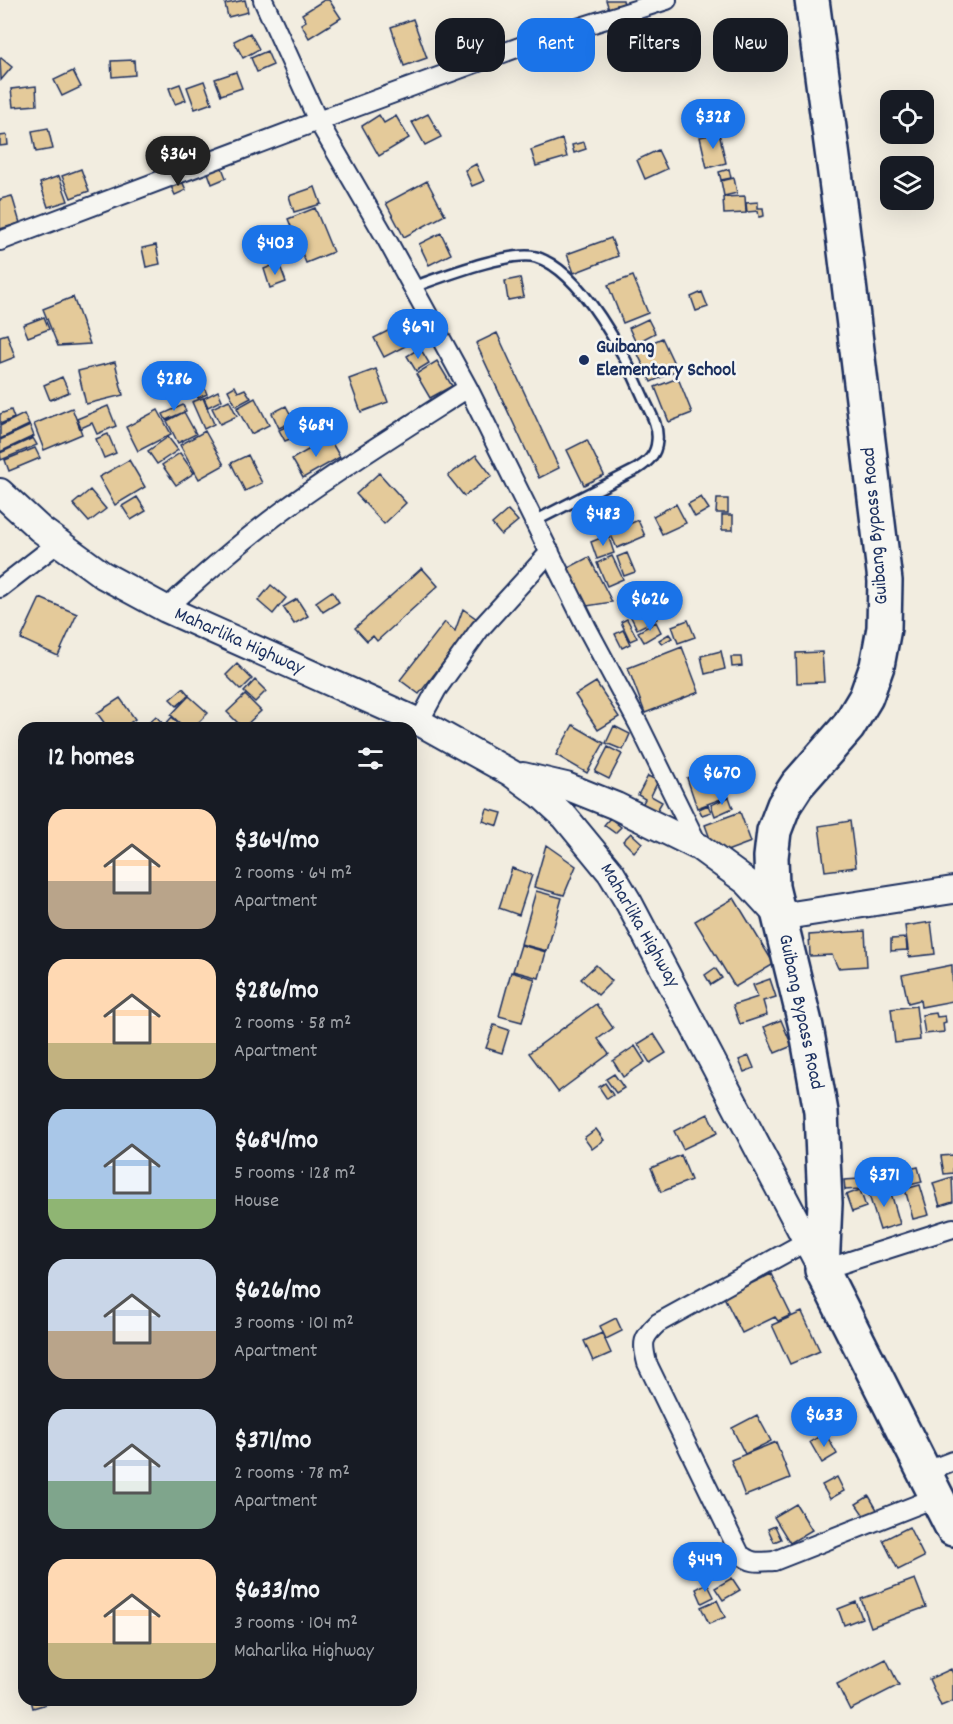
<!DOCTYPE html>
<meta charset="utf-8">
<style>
body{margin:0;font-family:Dekko,sans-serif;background:#242831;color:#f1f3f6;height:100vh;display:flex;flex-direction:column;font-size:22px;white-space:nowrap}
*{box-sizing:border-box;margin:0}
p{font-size:20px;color:#9ea1a6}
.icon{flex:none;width:33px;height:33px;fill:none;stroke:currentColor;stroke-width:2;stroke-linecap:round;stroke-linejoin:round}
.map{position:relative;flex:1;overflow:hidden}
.details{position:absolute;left:18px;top:722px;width:399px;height:984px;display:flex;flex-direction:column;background:#171b24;border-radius:18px;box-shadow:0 6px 24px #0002}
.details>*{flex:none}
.banner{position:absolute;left:435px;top:18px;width:428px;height:54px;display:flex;gap:12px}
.tools{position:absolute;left:880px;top:90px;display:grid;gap:12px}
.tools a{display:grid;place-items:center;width:54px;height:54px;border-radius:12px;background:#171b24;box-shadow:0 6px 24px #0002;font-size:30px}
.price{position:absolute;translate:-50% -51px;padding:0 14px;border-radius:21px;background:#1a73e8;color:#fff;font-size:20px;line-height:39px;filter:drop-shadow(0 2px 3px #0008)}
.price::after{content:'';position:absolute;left:50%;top:36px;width:18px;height:14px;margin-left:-9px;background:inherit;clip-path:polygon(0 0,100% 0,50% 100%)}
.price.current{background:#222;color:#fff}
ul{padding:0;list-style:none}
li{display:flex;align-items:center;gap:18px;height:150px;padding:0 30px}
li span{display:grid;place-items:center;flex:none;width:168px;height:120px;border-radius:18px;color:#555}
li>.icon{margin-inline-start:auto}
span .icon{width:72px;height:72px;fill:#fffc;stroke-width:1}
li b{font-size:26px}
h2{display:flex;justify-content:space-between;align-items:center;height:72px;padding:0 30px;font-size:26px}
.pill{padding:0 21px;border-radius:18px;background:#171b24;box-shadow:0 6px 24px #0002;font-size:21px;line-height:54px}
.pill.current{background:#1a73e8;color:#fff}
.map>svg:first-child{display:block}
.building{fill:#e4ca9a;stroke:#1b2f5e;stroke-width:1.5}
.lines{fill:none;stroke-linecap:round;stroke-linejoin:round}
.lane-casing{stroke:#1b2f5e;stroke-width:14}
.street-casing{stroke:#1b2f5e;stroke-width:22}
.secondary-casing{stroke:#1b2f5e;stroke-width:30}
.highway-casing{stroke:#1b2f5e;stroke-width:38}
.lane{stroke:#f6f6f2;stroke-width:9}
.street{stroke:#f6f6f2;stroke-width:18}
.secondary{stroke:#f6f6f2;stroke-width:26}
.highway{stroke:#f6f6f2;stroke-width:33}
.poi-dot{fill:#1b2f5e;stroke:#f6f6f2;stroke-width:2}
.labels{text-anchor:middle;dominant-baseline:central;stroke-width:5;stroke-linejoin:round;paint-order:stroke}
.poi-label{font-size:20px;font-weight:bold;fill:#1b2f5e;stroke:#f6f6f2;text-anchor:start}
.street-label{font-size:20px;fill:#1b2f5e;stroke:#f6f6f2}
</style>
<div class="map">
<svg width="953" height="1724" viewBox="0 0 953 1724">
<rect width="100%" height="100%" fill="#f2ede0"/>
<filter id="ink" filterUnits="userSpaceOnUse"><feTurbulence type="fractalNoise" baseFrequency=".0167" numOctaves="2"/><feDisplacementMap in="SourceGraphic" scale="12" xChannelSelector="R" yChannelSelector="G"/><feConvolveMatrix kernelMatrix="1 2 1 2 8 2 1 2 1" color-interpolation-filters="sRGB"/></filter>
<g filter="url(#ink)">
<path class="building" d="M245,0L248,12L228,17L225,4Z
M324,0H329L341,18L309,38L301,24L306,21L302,14Z
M606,0H623L624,4L609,9Z
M413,19L427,58L404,66L391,27Z
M250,33L259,49L243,58L234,41Z
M267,51L273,65L257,72L251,58Z
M1,58L12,67L1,80L0,59Z
M134,60L135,75L112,77L111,61Z
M73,71L81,87L62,96L54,80Z
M236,72L242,88L221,95L215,79Z
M204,81L212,103L195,109L187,87Z
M180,84L186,100L175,104L169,88Z
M36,86L37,105L13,107L11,89Z
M428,114L441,137L425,145L412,122Z
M379,115L384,123L396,116L409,138L379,156L362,126Z
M48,128L53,149L36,152L32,131Z
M719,133L726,163L707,168L700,137Z
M7,135L8,145L0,146V136Z
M562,139L567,157L536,166L531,150Z
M584,142L586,149L574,153L572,145Z
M658,150L667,169L645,179L637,160Z
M476,164L484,181L472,186L465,170Z
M221,165L226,178L212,184L207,170Z
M81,169L89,191L71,198L62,176Z
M729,169L731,178L721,180L719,172Z
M59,176L68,201L48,207L40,183Z
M734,178L737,193L724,196L721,181Z
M181,179L186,190L175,195L170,184Z
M427,181L445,215L404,237L386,203Z
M315,187L321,204L294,212L289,196Z
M12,196L20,223L0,229V199Z
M745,196L746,213L724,214L723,197Z
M758,202V208H763L764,216L759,217L758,211L747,212L746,203Z
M315,208L333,252L306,263L288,219Z
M441,233L451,254L429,265L419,244Z
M611,238L618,256L574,273L567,254Z
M156,245L160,264L146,267L142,248Z
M279,263L286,282L270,288L264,269Z
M633,276L648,313L623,323L608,285Z
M520,278L524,297L508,300L505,281Z
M702,292L708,307L696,311L691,297Z
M73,297L90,344L58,346L43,309Z
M44,317L49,329L28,337L23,325Z
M411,319L421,338L384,357L374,338Z
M648,319L655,333L636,343L629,328Z
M497,333L559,468L539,478L476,343Z
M7,334L15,357L0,363V336Z
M662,338L677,370L651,382L636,350Z
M420,348L429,363L416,371L407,356Z
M437,361L452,386L430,398L416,374Z
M115,362L123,395L86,404L78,371Z
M376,369L388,402L361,412L349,379Z
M62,377L69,392L50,400L44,385Z
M678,378L692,413L669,422L655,387Z
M235,386L238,392L245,389L251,398L236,406L228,390Z
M204,387L207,394L198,398L195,391Z
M218,391L222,400L208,407L204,398Z
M203,398L214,424L204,429L192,402Z
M255,398L269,425L251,434L237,408Z
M229,400L237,416L220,424L212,408Z
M183,405L186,411L166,420L163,414Z
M108,406L116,426L97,434L92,423L81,428L77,419Z
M286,406L294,421L279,428L272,413Z
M72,408L82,434L44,450L34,424Z
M11,410L14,418L0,424V414Z
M158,410L171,434L138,451L126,427Z
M184,412L196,434L178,443L167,421Z
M24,414L29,425L0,439V426Z
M318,422L324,437L310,443L304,428Z
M294,423L299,435L285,441L279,430Z
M30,426L34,436L0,452V440Z
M205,431L224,465L199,479L180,445Z
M108,434L116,453L104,458L96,439Z
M168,437L178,450L157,464L148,451Z
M33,438L37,445L1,460L0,453Z
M329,438L340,457L303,478L292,459Z
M587,440L604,475L584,485L567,450Z
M35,448L40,458L9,471L5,460Z
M180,453L194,473L176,485L162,465Z
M248,455L262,483L245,491L231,463Z
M476,455L492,476L464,496L448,476Z
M129,460L145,487L115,505L99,477Z
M379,473L406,503L384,524L356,494Z
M90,490L106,509L89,522L73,504Z
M137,497L146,511L131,520L122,506Z
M701,497L709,509L695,517L688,504Z
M717,499H728V513H716Z
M676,504L686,523L662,534L653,516Z
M508,510L518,521L501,535L492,524Z
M722,515H733V530H722Z
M638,520L645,536L617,548L610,533Z
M608,535L614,553L597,559L591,542Z
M627,553L635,572L624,576L617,557Z
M612,556L623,579L607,586L597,563Z
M589,557L612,602L587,606L568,568Z
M422,568L438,586L377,641L373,636L367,641L355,628Z
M271,585L286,598L273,614L258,601Z
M332,591L339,602L323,612L316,602Z
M40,598L77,614L58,656L21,639Z
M297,599L308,616L294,624L283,607Z
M650,605L657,619L637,629L630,615Z
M463,609L477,619L419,694L400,680L445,622L455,631Z
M627,619L637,638L630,641L621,622Z
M688,620L695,637L678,643L672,626Z
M656,622L661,632L644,642L638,632Z
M623,630L630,644L622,648L615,634Z
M669,634L672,638L662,644L659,640Z
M682,647L699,692L645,713L628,668Z
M721,651L725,669L705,674L701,656Z
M822,652L824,682L797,683L796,653Z
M731,657H741L742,666L732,667Z
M237,664L252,679L241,690L226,675Z
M255,680L266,691L255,702L244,692Z
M596,682L619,717L598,730L575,695Z
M183,688L189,695L177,706L170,699Z
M245,695L261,711L243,728L227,712Z
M189,696L208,713L193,728H185L171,715Z
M120,698L135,719L123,728H108L97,713Z
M156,716L164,725L161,728H145L144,727Z
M172,717L183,728H162Z
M573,725L604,743L587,773L556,755Z
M614,726L630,734L623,750L606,743Z
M608,747L622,754L609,779L595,772Z
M715,768L726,797L697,808L687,778Z
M648,776L658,781L651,796L662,802L656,812L642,805L645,799L638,795Z
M729,797L733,808L715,816L711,805Z
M708,805L711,812L702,815L699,809Z
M487,809L502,813L498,826L483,821Z
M740,812L751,842L716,855L705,825Z
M610,818L621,827L615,833L604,825Z
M850,821L856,867L825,871L819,826Z
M631,833L642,843L634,852L623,841Z
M546,845L576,866L564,895L534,887Z
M512,868L532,875L519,915L499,908Z
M536,891L562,898L547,951L521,944Z
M734,898L774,964L735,987L695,921Z
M931,922L935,954L909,957L905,926Z
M865,931L867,966L838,968L832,955L810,956L809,935Z
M906,938L907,950L891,951V939Z
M521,945L546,952L539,978L513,971Z
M596,965L612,981L598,995L581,979Z
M952,965L953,1001L921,1007L920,1000L908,1003L902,975Z
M715,968L722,978L711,985L705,975Z
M511,972L535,979L522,1022L499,1016Z
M770,979L776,997L763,1001L767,1015L740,1024L733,1005L758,997L753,985Z
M596,1004L613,1028L598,1039L609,1054L558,1092L529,1053Z
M916,1006L920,1040L895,1043L891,1009Z
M936,1013L937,1017L945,1016L946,1022L943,1023L944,1032L925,1034L922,1015Z
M781,1020L792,1046L775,1053L764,1027Z
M494,1025L509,1030L502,1053L486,1048Z
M654,1034L666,1053L650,1063L638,1044Z
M635,1046L645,1062L623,1077L613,1061Z
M749,1056L754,1068L744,1072L739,1060Z
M614,1074L624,1088L616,1093L606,1079Z
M605,1083L613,1095L607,1099L599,1087Z
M708,1114L717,1133L683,1149L674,1131Z
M596,1129L604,1140L592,1149L584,1138Z
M681,1155L691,1180L661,1192L651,1168Z
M953,1155V1173L944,1174L941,1156Z
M918,1167L922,1182L905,1186L901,1171Z
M952,1177L953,1202L940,1206L933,1183Z
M860,1179V1189L845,1190L844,1180Z
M920,1185L929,1215L913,1219L905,1189Z
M889,1186L900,1224L880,1230L868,1192Z
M860,1190L866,1207L852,1212L846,1195Z
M771,1274L791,1315L778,1321L775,1317L742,1333L724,1297Z
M802,1312L820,1351L790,1364L772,1325Z
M616,1318L622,1331L606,1339L600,1326Z
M602,1333L611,1353L593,1361L584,1341Z
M757,1415L771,1441L745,1454L732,1428Z
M825,1433L837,1454L822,1463L810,1442Z
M776,1442L790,1478L745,1496L731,1460Z
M837,1477L844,1491L830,1499L822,1485Z
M869,1496L879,1513L867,1520L856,1504Z
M796,1504L812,1530L790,1543L774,1517Z
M775,1526L781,1539L774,1542L768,1529Z
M909,1527L924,1557L898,1570L883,1540Z
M732,1578L740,1590L723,1600L715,1588Z
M915,1579L926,1607L871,1627L861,1599Z
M707,1583L714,1597L702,1603L696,1589Z
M717,1600L725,1617L709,1624L701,1607Z
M856,1602L862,1618L844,1625L838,1609Z
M886,1659L899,1685L850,1710L837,1684Z
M951,1669L953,1674V1701L941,1706L929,1679Z
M31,1700H57V1701L33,1708Z"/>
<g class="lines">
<g class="lane-casing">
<path id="lane" d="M413,287C439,278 510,250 536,257C582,271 626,357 644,399C650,412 659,426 657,441C656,455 648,462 637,469L535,521"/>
</g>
<g class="street-casing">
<path id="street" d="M263,0L318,121L387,240L468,388L587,628L639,725L699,847
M0,241L318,121L533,42L667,0
M0,588L58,543
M166,609C204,574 243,540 285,509C344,466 407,427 468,388
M419,722L437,689L480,629L550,552
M807,1241L658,1323C642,1338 642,1342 647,1363L740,1554C752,1564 758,1562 774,1561L937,1497
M822,1270L953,1228
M924,1472L953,1461"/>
</g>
<g class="secondary-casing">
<path id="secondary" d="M0,492L40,529L103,575L166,609L419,722L511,773L541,795L565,817L611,873L629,903L822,1270
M523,776L566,786L616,806L699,847L747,882L779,917L953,890"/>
</g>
<g class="highway-casing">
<path id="highway" d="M812,0L841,218L885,581L884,628L877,666L866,697L848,727L797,785L784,805L774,831L771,857L772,887L806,1027L821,1112L825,1203L822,1270L953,1529"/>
</g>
<use href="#lane" class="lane"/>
<use href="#street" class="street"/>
<use href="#secondary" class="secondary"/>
<use href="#highway" class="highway"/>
</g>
</g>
<circle class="poi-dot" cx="584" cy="360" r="6"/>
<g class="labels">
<g class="poi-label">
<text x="596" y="348">Guibang<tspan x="596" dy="23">Elementary School</tspan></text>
</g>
<g class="street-label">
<text transform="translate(876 526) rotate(-95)">Guibang Bypass Road</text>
<text transform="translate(239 642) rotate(24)">Maharlika Highway</text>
<text transform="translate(639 926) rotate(60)">Maharlika Highway</text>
<text transform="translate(800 1012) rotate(78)">Guibang Bypass Road</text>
</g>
</g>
</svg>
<div class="tools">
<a><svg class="icon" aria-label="locate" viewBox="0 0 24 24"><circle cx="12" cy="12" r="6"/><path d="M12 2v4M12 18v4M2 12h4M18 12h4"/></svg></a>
<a><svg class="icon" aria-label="layers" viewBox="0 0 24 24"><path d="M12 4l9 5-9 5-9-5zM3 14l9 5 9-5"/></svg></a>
</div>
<b class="price" style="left:713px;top:150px">$328</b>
<b class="price current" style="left:178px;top:187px">$364</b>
<b class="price" style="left:275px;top:276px">$403</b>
<b class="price" style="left:418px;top:360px">$691</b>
<b class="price" style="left:174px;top:412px">$286</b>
<b class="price" style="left:316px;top:458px">$684</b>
<b class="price" style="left:603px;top:547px">$483</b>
<b class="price" style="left:650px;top:632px">$626</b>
<b class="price" style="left:722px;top:806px">$670</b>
<b class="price" style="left:884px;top:1208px">$371</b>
<b class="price" style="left:824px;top:1448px">$633</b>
<b class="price" style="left:705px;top:1593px">$449</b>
<div class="banner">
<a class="pill">Buy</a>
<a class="pill current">Rent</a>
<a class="pill">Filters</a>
<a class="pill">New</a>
</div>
<section class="details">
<h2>12 homes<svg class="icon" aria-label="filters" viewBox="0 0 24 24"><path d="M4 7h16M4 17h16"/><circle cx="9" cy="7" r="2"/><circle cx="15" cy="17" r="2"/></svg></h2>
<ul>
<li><span style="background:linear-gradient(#ffd9b3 60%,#b9a48a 0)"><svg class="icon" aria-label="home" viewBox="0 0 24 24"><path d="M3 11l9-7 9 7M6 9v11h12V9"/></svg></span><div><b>$364/mo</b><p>2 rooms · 64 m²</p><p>Apartment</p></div></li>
<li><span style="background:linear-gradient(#ffd9b3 70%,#c2b280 0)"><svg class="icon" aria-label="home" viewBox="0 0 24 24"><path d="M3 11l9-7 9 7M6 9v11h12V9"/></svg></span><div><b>$286/mo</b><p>2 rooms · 58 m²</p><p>Apartment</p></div></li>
<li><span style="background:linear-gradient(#a9c7e8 75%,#8fb573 0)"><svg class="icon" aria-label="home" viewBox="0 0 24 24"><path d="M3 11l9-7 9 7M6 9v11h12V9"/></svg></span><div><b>$684/mo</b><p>5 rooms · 128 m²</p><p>House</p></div></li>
<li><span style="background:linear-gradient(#c9d6e8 60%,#b9a48a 0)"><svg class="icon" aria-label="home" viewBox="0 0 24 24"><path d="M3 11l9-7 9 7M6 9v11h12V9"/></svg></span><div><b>$626/mo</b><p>3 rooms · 101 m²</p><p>Apartment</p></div></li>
<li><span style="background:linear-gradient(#c9d6e8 60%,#7fa58c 0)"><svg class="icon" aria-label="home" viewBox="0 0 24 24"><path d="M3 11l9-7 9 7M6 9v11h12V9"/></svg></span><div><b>$371/mo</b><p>2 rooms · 78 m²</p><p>Apartment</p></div></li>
<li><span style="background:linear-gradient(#ffd9b3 70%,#c2b280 0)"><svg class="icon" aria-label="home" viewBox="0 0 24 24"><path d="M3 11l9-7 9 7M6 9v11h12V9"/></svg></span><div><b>$633/mo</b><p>3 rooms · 104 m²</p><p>Maharlika Highway</p></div></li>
</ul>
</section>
</div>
